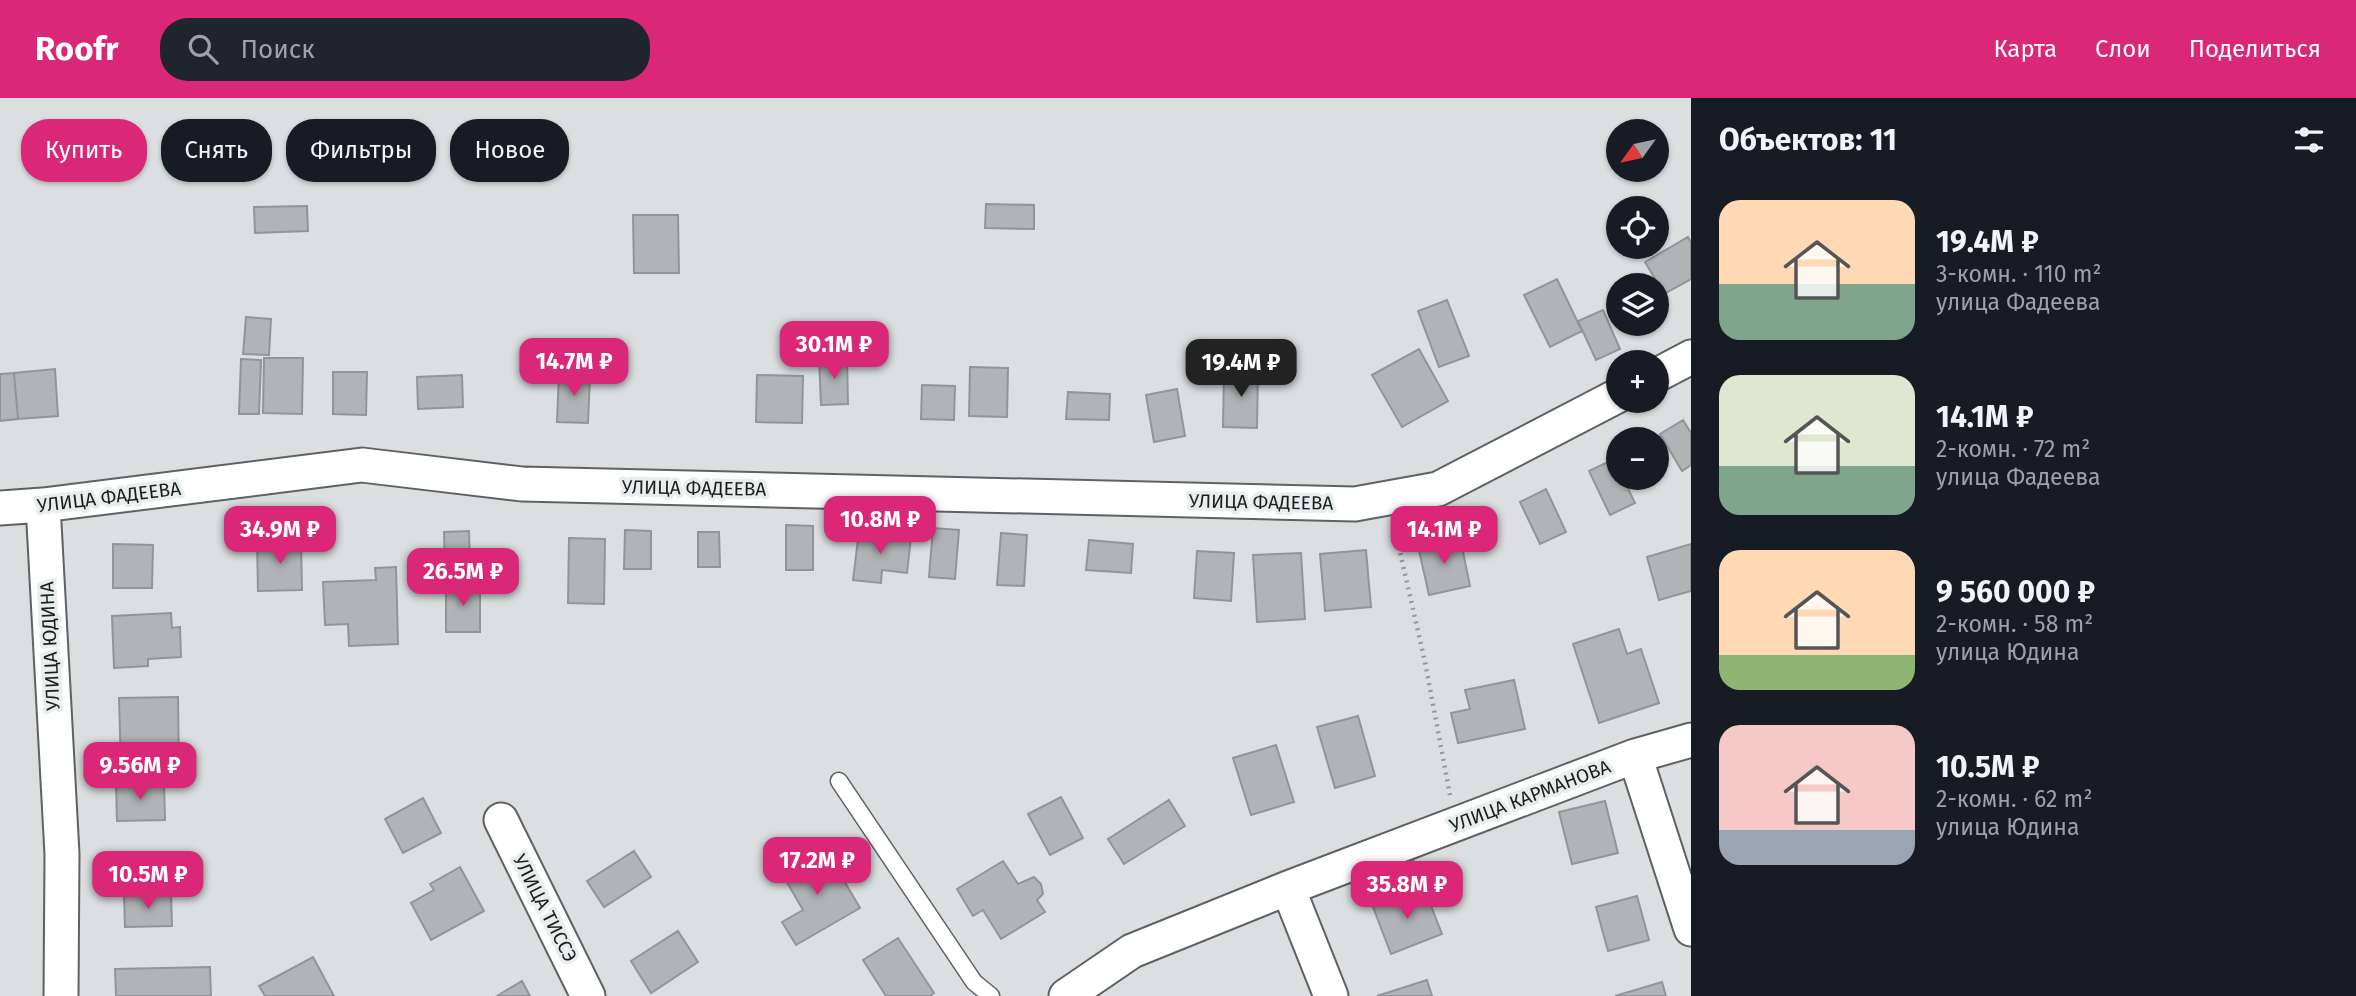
<!DOCTYPE html>
<html lang="ru">
<meta charset="utf-8">
<style>
body{margin:0;font-family:"Fira Sans",sans-serif;background:#20242c;color:#f1f3f6;height:100vh;display:flex;flex-direction:column;font-size:26px;white-space:nowrap}
*{box-sizing:border-box;margin:0}
p{font-size:23px;color:#9ea1a6}
.icon{flex:none;width:38px;height:38px;fill:none;stroke:currentColor;stroke-width:2;stroke-linecap:round;stroke-linejoin:round}
.map{position:relative;flex:1;overflow:hidden}
.panel{display:flex;flex-direction:column;background:#171b24;width:665px}
.panel>*{flex:none}
.hud{position:absolute;left:21px;top:21px;width:665px;height:63px;display:flex;gap:14px}
.needle{width:46px;rotate:237deg}
.fabs{position:absolute;left:1606px;top:21px;display:grid;gap:14px}
.fabs a{display:grid;place-items:center;width:63px;height:63px;border-radius:50%;background:#171b24;box-shadow:0 2px 5px #0004;font-size:35px}
.price{position:absolute;translate:-50% -60px;padding:0 16px;border-radius:14px;background:#db2777;color:#fff;font-size:23px;line-height:46px;filter:drop-shadow(0 2px 4px #0008)}
.price::after{content:'';position:absolute;left:50%;top:42px;width:21px;height:16px;margin-left:-10px;background:inherit;clip-path:polygon(0 0,100% 0,50% 100%)}
.price.active{background:#222;color:#fff}
ul{padding:0;list-style:none}
li{display:flex;align-items:center;gap:21px;height:175px;padding:0 28px}
li span{display:grid;place-items:center;flex:none;width:196px;height:140px;border-radius:21px;color:#555}
li>.icon{margin-inline-start:auto}
span .icon{width:84px;height:84px;fill:#fffc;stroke-width:1}
li b{font-size:30px}
h2{display:flex;justify-content:space-between;align-items:center;height:84px;padding:0 28px;font-size:30px}
.chip{padding:0 24px;border-radius:28px;background:#171b24;box-shadow:0 2px 5px #0004;font-size:24px;line-height:63px}
.chip.active{background:#db2777;color:#fff}
header{display:flex;align-items:center;gap:42px;box-sizing:border-box;height:98px;padding:0 35px;background:#db2777;color:#fff}
header strong{font-size:33px}
nav{display:flex;gap:38px;margin-inline-start:auto;font-size:24px}
.search{width:490px;height:63px;background:#20242c;display:flex;align-items:center;gap:18px;box-sizing:border-box;padding:0 24px;border-radius:28px;color:#9ea1a6;font-size:26px}
main{display:flex;flex:1;min-height:0}
.map>svg:first-child{display:block}
.building{fill:#b0b4b5;stroke:#919596;stroke-width:2}
.lines{fill:none;stroke-linecap:round;stroke-linejoin:round}
.service-casing{stroke:#5e6262;stroke-width:19}
.minor-casing{stroke:#5e6262;stroke-width:37}
.path{stroke:#959899;stroke-width:4.5;stroke-dasharray:2 5;stroke-linecap:butt}
.service{stroke:#fff;stroke-width:16}
.minor{stroke:#fff;stroke-width:33}
.labels{text-anchor:middle;dominant-baseline:central;stroke-width:7;stroke-linejoin:round;paint-order:stroke}
.street-label{font-size:19px;fill:#1c1e1e;stroke:#e8eded}
</style>
<header>
<strong>Roofr</strong>
<div class="search"><svg class="icon" aria-label="search" viewBox="0 0 24 24"><circle cx="10" cy="10" r="6"/><path d="M15 15l6 6"/></svg>Поиск</div>
<nav><a>Карта</a><a>Слои</a><a>Поделиться</a></nav>
</header>
<main>
<div class="map">
<svg width="1691" height="898" viewBox="0 0 1691 898">
<rect width="100%" height="100%" fill="#dbdfe0"/>
<path class="building" d="M986,106L1034,107V131L985,130Z
M307,108L308,133L255,135L254,109Z
M633,117H678L679,175H634Z
M1688,139L1691,145V181L1664,196L1645,164Z
M1557,181L1582,233L1550,249L1524,197Z
M1447,202L1469,258L1439,269L1418,213Z
M1603,212L1620,251L1596,262L1578,223Z
M246,219L271,221L269,257L243,256Z
M1419,251L1448,303L1402,329L1372,277Z
M264,260H303L302,316L263,315Z
M847,260L848,306L821,307L819,261Z
M241,261L261,262L259,316H239Z
M970,269L1008,270L1007,319L969,318Z
M55,271L58,318L18,321L14,275Z
M1224,273H1258L1257,330L1223,329Z
M333,274H367L366,317L333,316Z
M14,275L18,321L0,323V276Z
M559,276L590,277L588,325L557,324Z
M462,277L463,309L418,311L417,279Z
M757,277L803,278L802,325L756,324Z
M922,287L955,288L954,322L921,321Z
M1177,291L1185,338L1154,344L1146,297Z
M1068,294L1110,296L1109,322L1066,321Z
M1683,322L1691,335V367L1682,373L1660,336Z
M1614,361L1619,370V380H1623L1635,405L1610,417L1589,373Z
M1546,391L1566,434L1540,446L1520,404Z
M786,427L813,428V472H786Z
M933,430L959,432L955,481L929,479Z
M625,432L651,433V471H624Z
M469,433L470,474H445L444,434Z
M859,433L911,439L907,475L882,472L881,485L853,482Z
M698,434H719L720,469H698Z
M1001,435L1027,437L1024,488L997,487Z
M1460,439L1470,488L1429,497L1418,448Z
M569,440L605,441L604,506L568,505Z
M301,442L302,492L258,493L257,443Z
M1089,442L1133,446L1131,475L1086,472Z
M113,446L153,447L152,490H113Z
M1691,446V493L1659,502L1647,459Z
M1366,452L1371,509L1325,513L1320,456Z
M1197,453L1234,455L1231,503L1194,500Z
M1301,455L1305,521L1257,524L1253,457Z
M396,469L398,546L349,548L348,526L325,527L323,484L376,482L375,470Z
M446,485H480V534H446Z
M171,515L172,530L180,529L181,559L148,561V568L114,570L112,518Z
M1619,531L1627,556L1641,551L1659,605L1599,625L1573,546Z
M1514,582L1525,631L1458,645L1451,615L1470,611L1465,592Z
M178,599L179,670L121,671L119,600Z
M1358,618L1375,678L1335,690L1317,629Z
M1276,647L1294,704L1251,717L1233,660Z
M164,686L165,722L117,723L116,687Z
M1061,699L1083,740L1050,757L1028,716Z
M423,700L441,735L403,755L385,721Z
M1169,702L1185,728L1124,766L1108,741Z
M1605,703L1618,755L1572,766L1559,714Z
M634,753L651,779L604,809L587,783Z
M827,754L860,810L796,847L782,824L803,812L781,774L802,762L804,767Z
M1412,757L1423,787L1379,801L1370,771Z
M1003,763L1018,786L1034,779L1041,786L1043,796L1037,802L1045,814L1001,841L983,812L973,818L957,791Z
M460,769L484,813L431,842L411,805L434,792L430,786Z
M1424,790L1442,836L1391,856L1373,809Z
M171,796L172,828L125,829L124,797Z
M1637,798L1649,842L1608,853L1596,809Z
M678,833L698,864L651,895L631,863Z
M898,840L934,895L930,898H886L863,862Z
M313,859L334,898H265L259,888Z
M210,869L211,898H116L115,871Z
M1427,882L1432,898H1377Z
M522,883L530,898H497Z
M1662,884L1666,898H1615Z"/>
<g class="lines">
<g class="service-casing">
<path id="service" d="M839,683L974,884L991,898"/>
</g>
<g class="minor-casing">
<path id="minor" d="M1657,277L1691,259
M43,407L62,756L61,898
M0,410L43,407L362,367L522,386L1355,406L1438,391L1619,297
M1635,658L1691,831
M501,722L588,898
M1288,790L1331,898
M1066,898L1132,853L1288,790L1635,658L1691,642"/>
</g>
<path class="path" d="M1394,428L1425,564L1450,697"/>
<use href="#service" class="service"/>
<use href="#minor" class="minor"/>
</g>
<g class="labels">
<g class="street-label">
<text transform="translate(694 390) rotate(1)">УЛИЦА ФАДЕЕВА</text>
<text transform="translate(109 399) rotate(-7)">УЛИЦА ФАДЕЕВА</text>
<text transform="translate(1261 404) rotate(1)">УЛИЦА ФАДЕЕВА</text>
<text transform="translate(50 548) rotate(-93)">УЛИЦА ЮДИНА</text>
<text transform="translate(1530 698) rotate(-21)">УЛИЦА КАРМАНОВА</text>
<text transform="translate(545 810) rotate(63)">УЛИЦА ТИССЭ</text>
</g>
</g>
</svg>
<div class="fabs">
<a><svg class="needle" viewBox="-14 -14 28 28"><path d="M0-13l5 13h-10z" fill="#e53935"/><path d="M0 13l5-13h-10z" fill="#9ea1a6"/></svg></a>
<a><svg class="icon" aria-label="locate" viewBox="0 0 24 24"><circle cx="12" cy="12" r="6"/><path d="M12 2v4M12 18v4M2 12h4M18 12h4"/></svg></a>
<a><svg class="icon" aria-label="layers" viewBox="0 0 24 24"><path d="M12 4l9 5-9 5-9-5zM3 14l9 5 9-5"/></svg></a>
<a>+</a>
<a>−</a>
</div>
<b class="price" style="left:834px;top:283px">30.1M ₽</b>
<b class="price" style="left:574px;top:300px">14.7M ₽</b>
<b class="price active" style="left:1241px;top:301px">19.4M ₽</b>
<b class="price" style="left:880px;top:458px">10.8M ₽</b>
<b class="price" style="left:280px;top:468px">34.9M ₽</b>
<b class="price" style="left:1444px;top:468px">14.1M ₽</b>
<b class="price" style="left:463px;top:510px">26.5M ₽</b>
<b class="price" style="left:140px;top:704px">9.56M ₽</b>
<b class="price" style="left:817px;top:799px">17.2M ₽</b>
<b class="price" style="left:148px;top:813px">10.5M ₽</b>
<b class="price" style="left:1407px;top:823px">35.8M ₽</b>
<div class="hud">
<a class="chip active">Купить</a>
<a class="chip">Снять</a>
<a class="chip">Фильтры</a>
<a class="chip">Новое</a>
</div>
</div>
<section class="panel">
<h2>Объектов: 11<svg class="icon" aria-label="filters" viewBox="0 0 24 24"><path d="M4 7h16M4 17h16"/><circle cx="9" cy="7" r="2"/><circle cx="15" cy="17" r="2"/></svg></h2>
<ul>
<li><span style="background:linear-gradient(#ffd9b3 60%,#7fa58c 0)"><svg class="icon" aria-label="home" viewBox="0 0 24 24"><path d="M3 11l9-7 9 7M6 9v11h12V9"/></svg></span><div><b>19.4M ₽</b><p>3-комн. · 110 m²</p><p>улица Фадеева</p></div></li>
<li><span style="background:linear-gradient(#dfe7d0 65%,#7fa58c 0)"><svg class="icon" aria-label="home" viewBox="0 0 24 24"><path d="M3 11l9-7 9 7M6 9v11h12V9"/></svg></span><div><b>14.1M ₽</b><p>2-комн. · 72 m²</p><p>улица Фадеева</p></div></li>
<li><span style="background:linear-gradient(#ffd9b3 75%,#8fb573 0)"><svg class="icon" aria-label="home" viewBox="0 0 24 24"><path d="M3 11l9-7 9 7M6 9v11h12V9"/></svg></span><div><b>9 560 000 ₽</b><p>2-комн. · 58 m²</p><p>улица Юдина</p></div></li>
<li><span style="background:linear-gradient(#f6c9c9 75%,#9aa5b1 0)"><svg class="icon" aria-label="home" viewBox="0 0 24 24"><path d="M3 11l9-7 9 7M6 9v11h12V9"/></svg></span><div><b>10.5M ₽</b><p>2-комн. · 62 m²</p><p>улица Юдина</p></div></li>
</ul>
</section>
</main>
